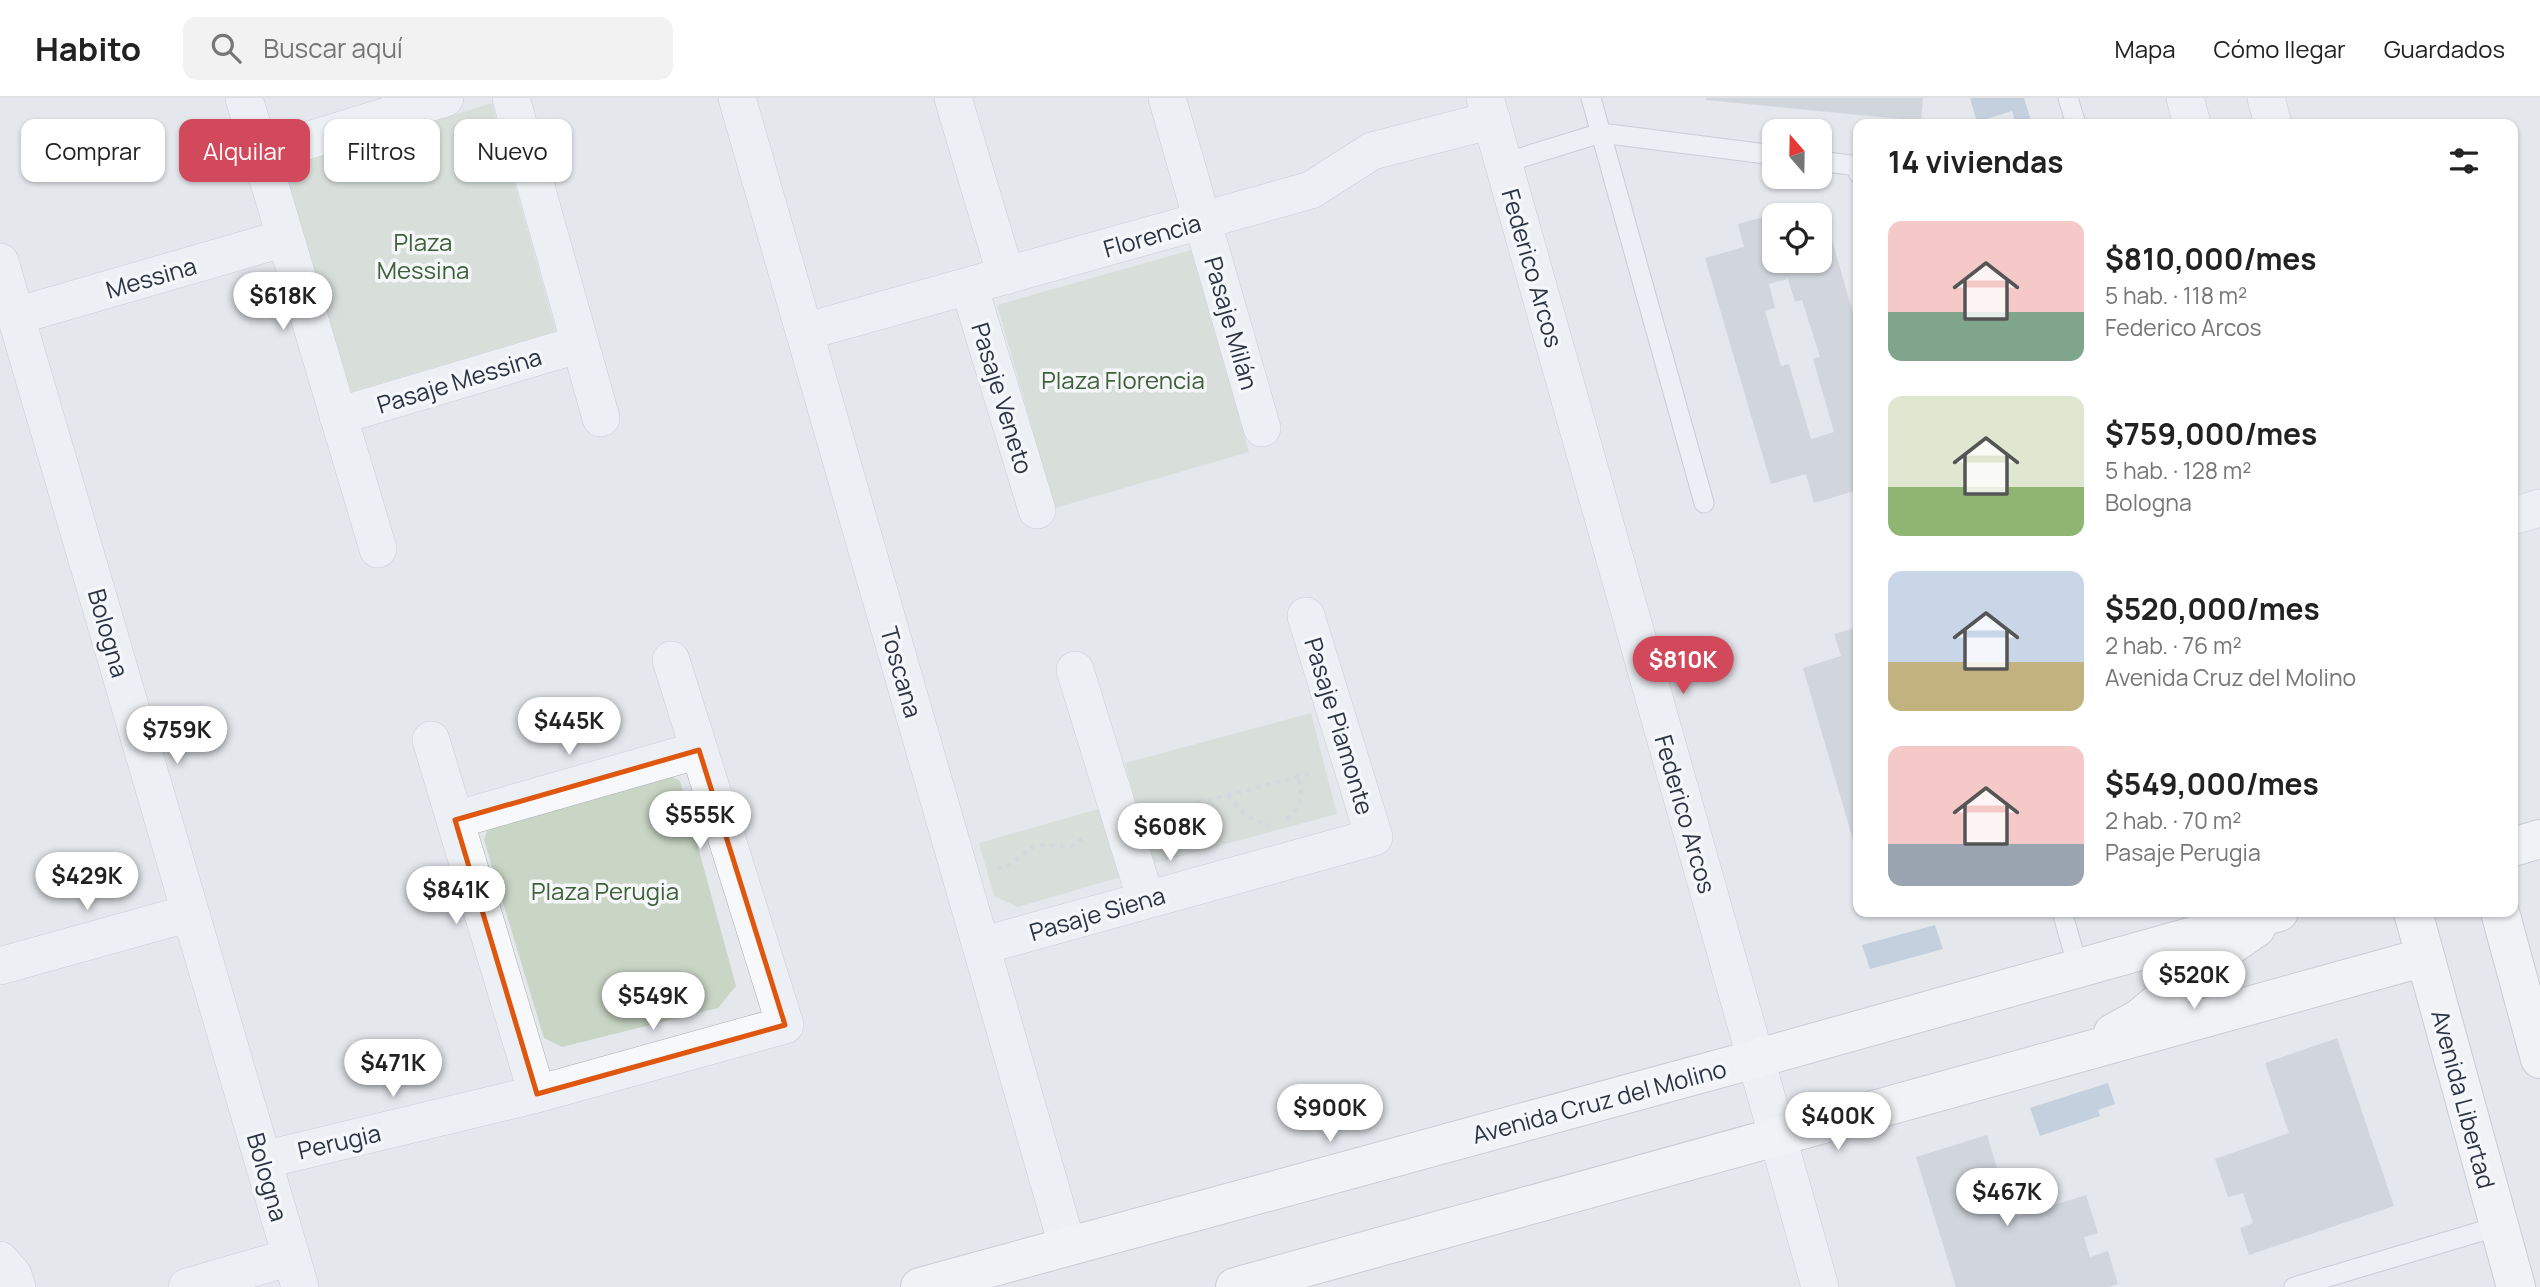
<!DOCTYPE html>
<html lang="es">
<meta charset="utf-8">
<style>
body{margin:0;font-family:Manrope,sans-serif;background:#f2f2f2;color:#222;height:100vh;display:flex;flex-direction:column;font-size:26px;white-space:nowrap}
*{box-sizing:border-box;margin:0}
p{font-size:23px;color:#767676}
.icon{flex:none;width:38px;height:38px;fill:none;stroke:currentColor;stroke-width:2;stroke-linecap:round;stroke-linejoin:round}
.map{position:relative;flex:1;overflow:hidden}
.sheet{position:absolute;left:1853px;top:21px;width:665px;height:798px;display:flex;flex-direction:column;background:#fff;border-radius:14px;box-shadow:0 2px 5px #0004}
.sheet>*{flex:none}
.banner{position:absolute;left:21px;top:21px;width:665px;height:63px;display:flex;gap:14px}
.needle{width:46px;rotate:340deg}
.controls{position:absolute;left:1762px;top:21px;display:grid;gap:14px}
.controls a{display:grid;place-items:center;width:70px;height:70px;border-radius:14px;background:#fff;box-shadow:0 2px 5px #0004;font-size:35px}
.price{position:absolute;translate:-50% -60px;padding:0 16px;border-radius:24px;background:#fff;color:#222;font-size:23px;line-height:46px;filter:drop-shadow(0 2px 4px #0008)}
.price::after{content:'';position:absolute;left:50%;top:42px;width:21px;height:16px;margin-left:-10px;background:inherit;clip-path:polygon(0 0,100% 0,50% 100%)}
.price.current{background:#d1495b;color:#fff}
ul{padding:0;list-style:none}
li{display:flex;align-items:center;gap:21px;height:175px;padding:0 35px}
li span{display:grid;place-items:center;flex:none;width:196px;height:140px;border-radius:14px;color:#555}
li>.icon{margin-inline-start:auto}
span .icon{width:84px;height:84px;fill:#fffc;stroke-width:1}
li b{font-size:30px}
h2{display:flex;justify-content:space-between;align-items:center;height:84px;padding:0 35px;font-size:30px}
.tag{padding:0 24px;border-radius:14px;background:#fff;box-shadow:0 2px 5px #0004;font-size:24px;line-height:63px}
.tag.current{background:#d1495b;color:#fff}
header{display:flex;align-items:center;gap:42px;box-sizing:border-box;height:98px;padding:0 35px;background:#fff;border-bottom:2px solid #e0e0e0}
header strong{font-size:33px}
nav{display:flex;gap:38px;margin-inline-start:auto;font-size:24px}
.search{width:490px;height:63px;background:#f2f2f2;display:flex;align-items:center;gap:18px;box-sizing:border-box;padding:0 24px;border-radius:14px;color:#767676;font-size:26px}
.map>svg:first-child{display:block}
.green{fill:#c9d6c5}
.water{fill:#9fb4cc}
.building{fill:#bbc0ca;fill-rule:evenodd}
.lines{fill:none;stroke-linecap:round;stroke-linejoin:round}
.lane-casing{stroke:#a9aeb7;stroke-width:21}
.street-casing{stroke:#a9aeb7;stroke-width:38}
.secondary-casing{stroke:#a9aeb7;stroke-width:40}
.path{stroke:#c2c5cb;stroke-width:4.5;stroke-dasharray:5 5;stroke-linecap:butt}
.lane{stroke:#f7f8fa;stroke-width:19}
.street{stroke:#f7f8fa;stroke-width:37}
.secondary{stroke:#fff;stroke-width:38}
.marked{fill:none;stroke:#df570f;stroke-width:5;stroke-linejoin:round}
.labels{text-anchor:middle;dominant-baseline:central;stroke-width:7;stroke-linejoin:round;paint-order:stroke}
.street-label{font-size:24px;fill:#2b3445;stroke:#f4f6f9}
.park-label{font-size:24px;fill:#3f6138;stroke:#f4f6f9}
</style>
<header>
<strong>Habito</strong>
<div class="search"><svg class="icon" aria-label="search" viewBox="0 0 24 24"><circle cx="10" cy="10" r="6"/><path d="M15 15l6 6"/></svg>Buscar aquí</div>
<nav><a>Mapa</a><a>Cómo llegar</a><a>Guardados</a></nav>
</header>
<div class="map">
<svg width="2540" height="1189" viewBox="0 0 2540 1189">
<rect width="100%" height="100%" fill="#e4e7ec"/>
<path class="green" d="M492,5L556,233L351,294L284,70Z
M1191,152L1249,354L1055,410L997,207Z
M1311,615L1337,716L1152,766L1125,665Z
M657,671L680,683L736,888L718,910L562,949L544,940L484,742L492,718Z
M1112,707L1131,776L1018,809L994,798L979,745Z"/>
<path class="water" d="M1970,0H2024L2032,26H2016L2012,13L1977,24Z
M1935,827L1943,851L1870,871L1862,847Z
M2108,985L2115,1006L2098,1012L2100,1018L2040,1038L2030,1010Z"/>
<path class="building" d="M1706,0H1923L1921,23L1706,2Z
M1774,116V163H1820V130L1828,128L1858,233V363L1854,364L1858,381V392L1814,405L1806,376L1771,386L1705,160L1744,149L1738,126ZM1788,181L1795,204L1802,202L1820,259L1813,261L1834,334L1811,341L1789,266L1781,268L1765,213L1775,210L1769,186Z
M1858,529V759L1803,570L1841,558L1834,536Z
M2337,940L2394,1108L2249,1157L2240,1130L2253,1125L2243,1095L2228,1099L2215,1061L2289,1035L2265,965Z
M1987,1037L2012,1120L2086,1097L2098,1135L2084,1139L2090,1159L2108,1153L2118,1186L2108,1189H1956L1916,1059Z"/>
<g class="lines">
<g class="lane-casing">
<path id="lane" d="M1591,0L1704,405
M2068,0L2076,26
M1820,63L1857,68L1858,75
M1504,65L1601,35L1774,57
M2062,814L2078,869
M2294,1189L2499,1128"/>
</g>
<g class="street-casing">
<path id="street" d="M244,0L378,451
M511,0L601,320
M737,0L1067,1147
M953,0L1006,178
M1167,0L1262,330
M1485,0L1820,1189
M2185,0L2192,26
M2266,0L2273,26
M261,57L445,0
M0,164L300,1189
M969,188L1037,412
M16,218L285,140
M804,234L1311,92L1372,53L1492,22
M338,318L580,246
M2513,418L2540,410
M1075,572L1146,802
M431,642L537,996
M455,722L699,652
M981,848L1374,739L1306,518
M0,868L190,815
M263,1062L537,996L785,927L671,562
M0,1162L13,1177L17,1189
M187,1189L291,1159"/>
</g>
<g class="secondary-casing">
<path id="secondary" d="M2513,749L2540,741
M2413,814L2516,1189
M2500,814L2540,961
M2113,935L2140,920L2204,866L2256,830
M920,1189L1755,961L2279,814
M1235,1189L2425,859"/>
</g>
<path class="path" d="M1228,697L1244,716L1265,727L1268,726
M1159,715L1313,675
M1287,722C1302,707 1304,700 1298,679
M997,771L1007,768L1036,747L1072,748L1086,737"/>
<use href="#lane" class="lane"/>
<use href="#street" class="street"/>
<use href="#secondary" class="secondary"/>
</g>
<path d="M0 0H2540V1189H0ZM699,652L785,927L537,996L455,722Z" fill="#e4e7ec" fill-opacity=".55" fill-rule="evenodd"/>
<path class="marked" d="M699,652L785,927L537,996L455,722Z"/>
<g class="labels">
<g class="street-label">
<text transform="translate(1152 137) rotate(-16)">Florencia</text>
<text transform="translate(1533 170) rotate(74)">Federico Arcos</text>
<text transform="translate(151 179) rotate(-16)">Messina</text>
<text transform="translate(1232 225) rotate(74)">Pasaje Milán</text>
<text transform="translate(459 282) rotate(-17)">Pasaje Messina</text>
<text transform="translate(1003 300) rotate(73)">Pasaje Veneto</text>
<text transform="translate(109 535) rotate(74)">Bologna</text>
<text transform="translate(902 574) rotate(74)">Toscana</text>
<text transform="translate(1340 628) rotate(73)">Pasaje Piamonte</text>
<text transform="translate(1686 716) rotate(74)">Federico Arcos</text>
<text transform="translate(1097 815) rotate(-16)">Pasaje Siena</text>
<text transform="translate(2464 1001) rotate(75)">Avenida Libertad</text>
<text transform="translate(1599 1003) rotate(-15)">Avenida Cruz del Molino</text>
<text transform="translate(339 1043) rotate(-13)">Perugia</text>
<text transform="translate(268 1079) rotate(74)">Bologna</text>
</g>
<g class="park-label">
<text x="423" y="143">Plaza<tspan x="423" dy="28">Messina</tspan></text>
<text x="1123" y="281">Plaza Florencia</text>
<text x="605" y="792">Plaza Perugia</text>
</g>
</g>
</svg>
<div class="controls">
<a><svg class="needle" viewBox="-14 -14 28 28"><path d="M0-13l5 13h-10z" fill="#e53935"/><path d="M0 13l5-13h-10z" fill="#767676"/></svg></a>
<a><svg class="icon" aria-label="locate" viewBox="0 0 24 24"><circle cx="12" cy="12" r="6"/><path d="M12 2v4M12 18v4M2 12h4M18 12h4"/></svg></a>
</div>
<b class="price" style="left:283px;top:234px">$618K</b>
<b class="price current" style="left:1683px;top:598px">$810K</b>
<b class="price" style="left:569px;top:659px">$445K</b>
<b class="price" style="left:177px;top:668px">$759K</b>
<b class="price" style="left:700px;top:753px">$555K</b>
<b class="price" style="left:1170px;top:765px">$608K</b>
<b class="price" style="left:87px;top:814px">$429K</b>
<b class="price" style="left:456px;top:828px">$841K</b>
<b class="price" style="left:2194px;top:913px">$520K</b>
<b class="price" style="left:653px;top:934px">$549K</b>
<b class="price" style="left:393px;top:1001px">$471K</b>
<b class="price" style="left:1330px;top:1046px">$900K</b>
<b class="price" style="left:1838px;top:1054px">$400K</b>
<b class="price" style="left:2007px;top:1130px">$467K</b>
<div class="banner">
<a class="tag">Comprar</a>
<a class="tag current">Alquilar</a>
<a class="tag">Filtros</a>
<a class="tag">Nuevo</a>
</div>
<section class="sheet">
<h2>14 viviendas<svg class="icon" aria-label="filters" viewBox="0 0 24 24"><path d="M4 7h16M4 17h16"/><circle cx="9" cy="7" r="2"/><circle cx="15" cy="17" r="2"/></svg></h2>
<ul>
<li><span style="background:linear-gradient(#f6c9c9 65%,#7fa58c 0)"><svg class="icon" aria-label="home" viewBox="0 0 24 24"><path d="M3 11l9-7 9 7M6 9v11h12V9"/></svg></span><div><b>$810,000/mes</b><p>5 hab. · 118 m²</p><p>Federico Arcos</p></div></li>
<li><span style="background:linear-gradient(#dfe7d0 65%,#8fb573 0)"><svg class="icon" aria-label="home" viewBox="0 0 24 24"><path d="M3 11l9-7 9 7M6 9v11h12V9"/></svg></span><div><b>$759,000/mes</b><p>5 hab. · 128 m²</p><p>Bologna</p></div></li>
<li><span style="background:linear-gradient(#c9d6e8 65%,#c2b280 0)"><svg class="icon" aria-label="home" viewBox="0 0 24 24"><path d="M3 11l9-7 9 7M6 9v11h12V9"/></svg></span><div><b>$520,000/mes</b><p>2 hab. · 76 m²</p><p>Avenida Cruz del Molino</p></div></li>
<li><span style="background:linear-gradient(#f6c9c9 70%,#9aa5b1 0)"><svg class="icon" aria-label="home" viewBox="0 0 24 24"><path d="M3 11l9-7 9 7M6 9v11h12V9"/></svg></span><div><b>$549,000/mes</b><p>2 hab. · 70 m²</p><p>Pasaje Perugia</p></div></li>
</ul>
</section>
</div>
